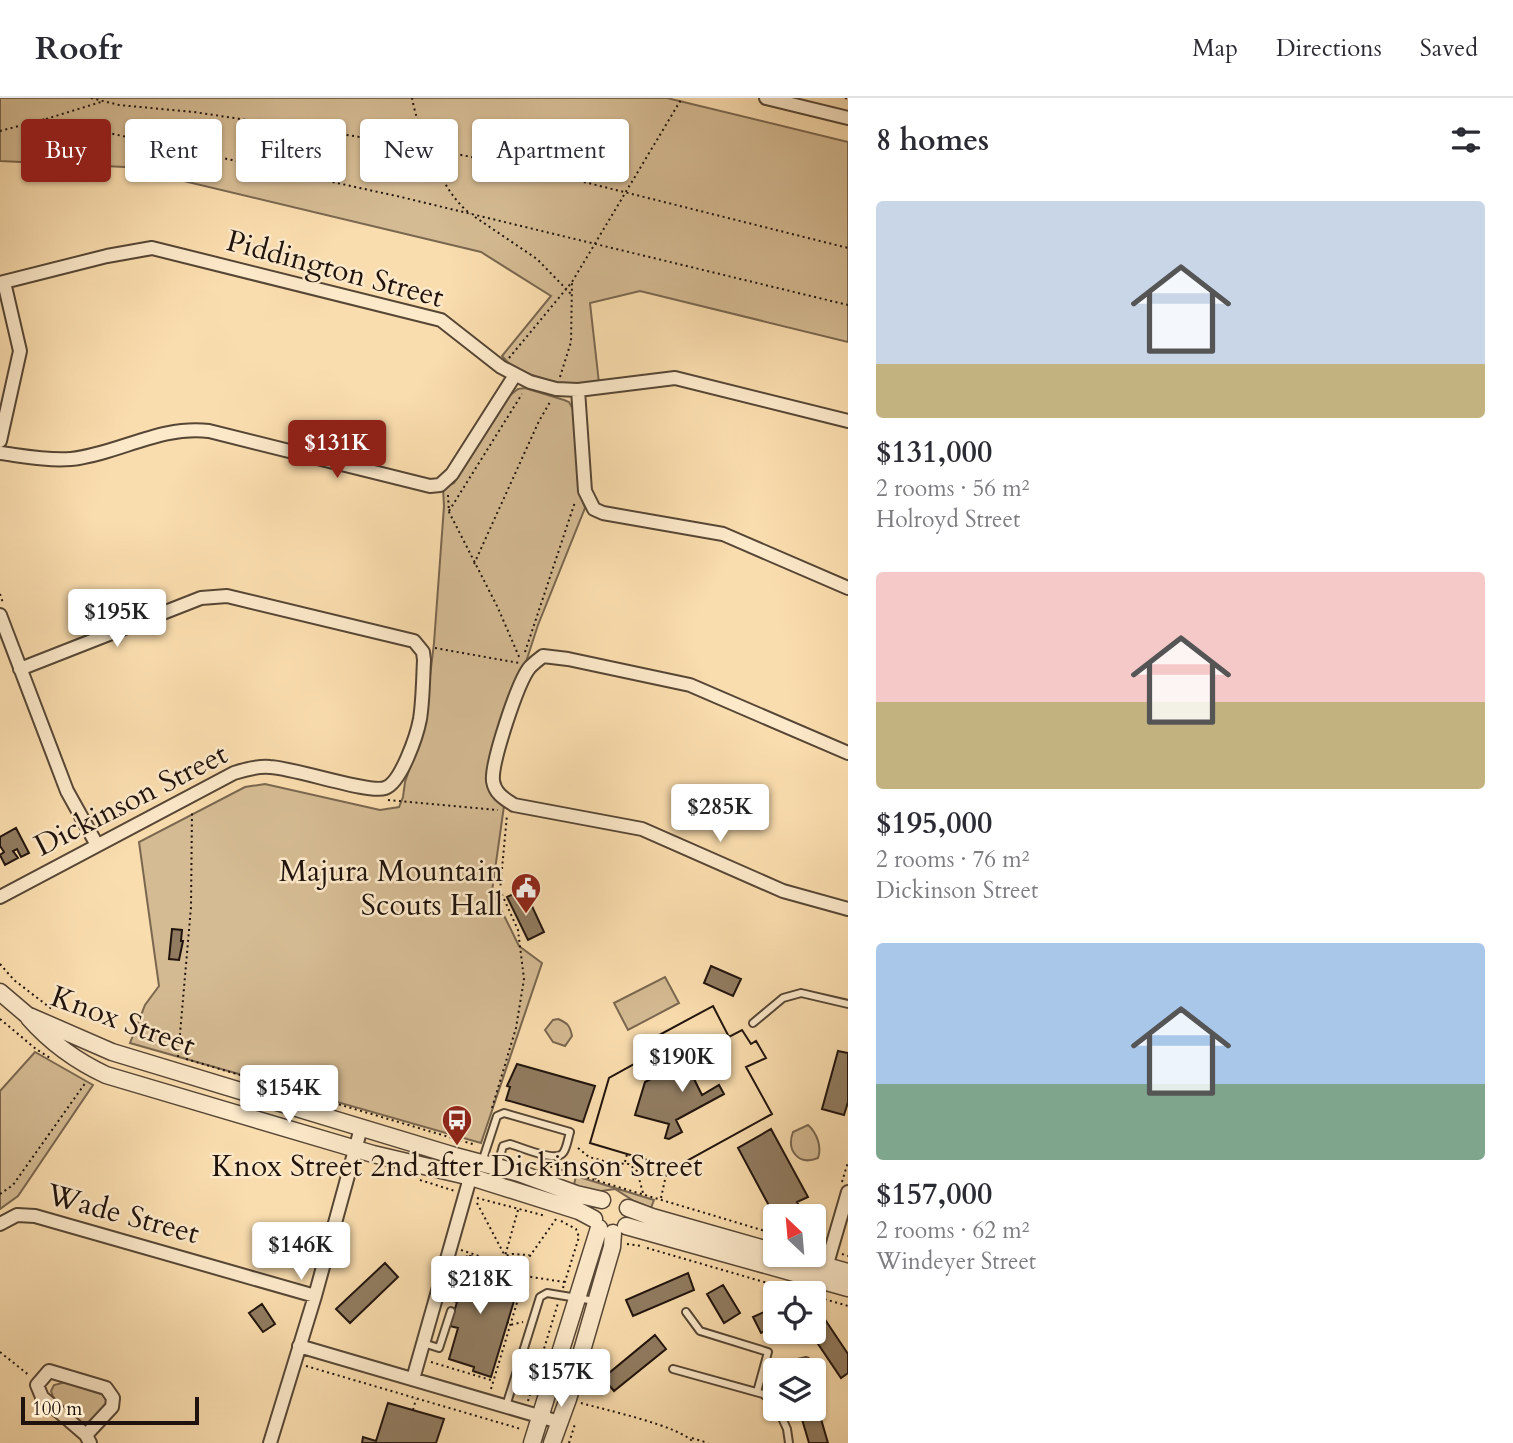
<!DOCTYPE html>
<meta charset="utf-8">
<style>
body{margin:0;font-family:Cardo,serif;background:#f7f7f7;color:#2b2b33;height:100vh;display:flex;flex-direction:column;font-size:26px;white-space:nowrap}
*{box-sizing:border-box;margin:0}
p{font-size:23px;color:#7c7c81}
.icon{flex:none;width:38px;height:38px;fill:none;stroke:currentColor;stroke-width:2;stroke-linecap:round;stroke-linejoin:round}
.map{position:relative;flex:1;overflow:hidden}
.sheet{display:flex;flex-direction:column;background:#fff;width:665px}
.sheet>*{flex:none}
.top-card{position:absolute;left:21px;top:21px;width:665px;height:63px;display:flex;gap:14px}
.needle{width:46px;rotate:334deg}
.buttons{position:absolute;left:763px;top:1106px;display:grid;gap:14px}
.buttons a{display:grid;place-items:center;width:63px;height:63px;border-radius:7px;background:#fff;box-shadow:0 2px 5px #0004;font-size:35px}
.scale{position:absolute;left:21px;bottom:18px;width:178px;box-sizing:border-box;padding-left:7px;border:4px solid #20130d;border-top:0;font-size:19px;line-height:24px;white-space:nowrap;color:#20130d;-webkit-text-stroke:5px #fce9ca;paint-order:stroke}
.price{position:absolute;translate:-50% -60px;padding:0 16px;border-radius:7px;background:#fff;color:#222;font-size:23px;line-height:46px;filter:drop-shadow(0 2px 4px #0008)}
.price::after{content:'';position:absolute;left:50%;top:42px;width:21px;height:16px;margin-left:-10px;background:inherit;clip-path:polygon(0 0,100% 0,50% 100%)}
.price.on{background:#8f2418;color:#fff}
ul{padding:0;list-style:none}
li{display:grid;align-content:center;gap:14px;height:371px;padding:0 28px}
li span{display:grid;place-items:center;height:217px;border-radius:7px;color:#555}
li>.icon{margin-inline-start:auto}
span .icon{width:126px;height:126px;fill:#fffc;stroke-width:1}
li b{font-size:30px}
h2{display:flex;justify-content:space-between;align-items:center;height:84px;padding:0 28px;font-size:30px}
.pill{padding:0 24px;border-radius:7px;background:#fff;box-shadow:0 2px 5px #0004;font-size:24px;line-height:63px}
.pill.on{background:#8f2418;color:#fff}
header{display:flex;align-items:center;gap:42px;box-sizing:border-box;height:98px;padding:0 35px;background:#fff;border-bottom:2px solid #e1e1e2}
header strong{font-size:33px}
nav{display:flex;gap:38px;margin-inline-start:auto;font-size:24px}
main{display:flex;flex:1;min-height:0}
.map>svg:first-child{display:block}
.green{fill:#d5bb93;stroke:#7a6750;stroke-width:2}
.building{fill:#917c61;stroke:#20130d;stroke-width:2;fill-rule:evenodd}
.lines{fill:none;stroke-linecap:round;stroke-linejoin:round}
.service-casing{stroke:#564635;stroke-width:10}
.minor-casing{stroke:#564635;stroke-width:16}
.tertiary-casing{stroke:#564635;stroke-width:19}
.path{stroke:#20130d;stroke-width:2;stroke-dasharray:2 3.5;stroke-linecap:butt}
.service{stroke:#fce9ca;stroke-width:6}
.minor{stroke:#fce9ca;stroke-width:12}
.tertiary{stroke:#fce9ca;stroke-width:16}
.labels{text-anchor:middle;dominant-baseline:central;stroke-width:5;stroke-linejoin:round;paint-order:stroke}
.street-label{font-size:30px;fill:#20130d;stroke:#fce9ca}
.poi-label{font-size:30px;fill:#20130d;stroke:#fce9ca;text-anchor:end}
</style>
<header>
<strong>Roofr</strong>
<nav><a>Map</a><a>Directions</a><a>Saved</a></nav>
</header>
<main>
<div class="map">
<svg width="848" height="1345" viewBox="0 0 848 1345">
<rect width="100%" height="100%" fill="#faddae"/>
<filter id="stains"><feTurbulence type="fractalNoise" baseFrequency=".00286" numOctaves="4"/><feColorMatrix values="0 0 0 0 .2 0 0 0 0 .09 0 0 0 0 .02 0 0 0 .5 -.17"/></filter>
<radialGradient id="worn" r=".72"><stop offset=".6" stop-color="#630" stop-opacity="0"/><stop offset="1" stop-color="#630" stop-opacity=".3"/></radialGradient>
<path class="green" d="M0,0H667L848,44V244L640,193L590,205L599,285L565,288L514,271L502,258L551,198L481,154L125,69L0,63Z
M525,290L564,302L569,304L574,313L579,393L585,410L538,527L487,684L492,698L504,708L492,793L519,848L542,865L481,1045L130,945L145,907L159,888L139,744L245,689L265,686L380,712L399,709L403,699L405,684L424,629L434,545L444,408L443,390L454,385L509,298L518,291Z
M665,879L679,905L628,932L614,905Z
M558,921C568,925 570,928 572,938L565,948L553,944L545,932L553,922Z
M35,954L93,987L18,1098L0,1111V993Z
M808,1027C817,1035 822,1049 818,1060C799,1068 786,1053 793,1034Z
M576,1078L654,1102L651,1110L634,1103L615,1091L594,1094L573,1091Z
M66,1284L104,1297L107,1307L89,1325L80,1327L53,1299L51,1293L54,1287Z"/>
<path class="building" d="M16,730L29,755L21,759L17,751L13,753L18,760L5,767L0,757L4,754L0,748V739Z
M524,791L544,834L528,842L507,799Z
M172,831L182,832L181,843H183L179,862L169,861Z
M711,868L741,881L733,898L704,885Z
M713,908L729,939L742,932L751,946L756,943L766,960L746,969L772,1016L674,1070L590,1045L609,980L643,961L637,949ZM701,955L706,963L690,973L702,997L719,987L724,996L676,1022L682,1034L669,1041L665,1040L669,1026L635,1017L645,984Z
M713,908L729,939L742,932L751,946L756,943L766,960L746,969L772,1016L674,1070L590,1045L609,980L643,961L637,949Z
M838,953L848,955V1004L844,1017L822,1011Z
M517,966L595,988L583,1024L506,1002L510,989L507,988Z
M771,1031L808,1099L797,1104L800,1109L788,1115L785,1111L774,1117L738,1050Z
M470,1158L508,1170L499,1199L514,1203L491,1279L473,1273L474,1269L449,1261L458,1230L450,1228L457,1204L447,1201L451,1187L461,1190Z
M385,1165L398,1179L350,1225L336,1211Z
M688,1175L694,1192L633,1218L626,1202Z
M723,1187L740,1215L724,1225L707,1196Z
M262,1206L275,1226L263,1234L249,1215Z
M775,1209V1228L761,1235L753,1219Z
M820,1214L848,1256V1275L841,1280L810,1234H814V1218Z
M655,1237L666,1251L614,1293L603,1280Z
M814,1297L828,1345H809L799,1311H814Z
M388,1305L444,1321L436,1345H362L363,1339L376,1343Z"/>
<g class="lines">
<g class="service-casing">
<path id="service" d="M753,925L783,900L801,895L848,906
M482,1064L497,1018L504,1015L570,1034C568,1040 567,1050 563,1055C555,1065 521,1049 510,1046L503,1048L497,1069
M686,1214L700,1233L768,1254L757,1294
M423,1245L439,1250L451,1213
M673,1271L763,1296L775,1306
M763,1273L806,1263
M506,1308L540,1199L547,1195L595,1203
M778,1311L787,1331L789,1345"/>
</g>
<g class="minor-casing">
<path id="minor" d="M766,0L848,20
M0,185L107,158L152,150L441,222L501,269L530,284L556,291L578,292L675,280L848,323
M578,292L585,393L594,411L603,415L723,436L848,490
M0,343L20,253L4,184
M0,355C23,358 48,363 71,361C118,356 160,327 209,333L430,388L440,387L452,376L515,277
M0,517L67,693L97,747
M848,655L690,587L568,561L543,558C539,561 534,565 530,569C518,583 491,665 493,683C495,696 505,701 514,707L642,731L783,793L848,811
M0,799L234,675C246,671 257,668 270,669C295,670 369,696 385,690C401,685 417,637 420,621C423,602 423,581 424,562L423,554L414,543L227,498L201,500L20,571
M0,1126L17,1117L35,1118L315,1198
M824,1176L848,1094
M299,1248L559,1324
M413,1281L472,1073
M86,1337L112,1309L113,1300L106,1290L49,1273L37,1287L42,1299L86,1337L90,1345
M270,1345L315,1198L361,1030"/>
</g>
<g class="tertiary-casing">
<path id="tertiary" d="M0,894L27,917L112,954L455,1058L519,1075L576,1096L602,1102
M29,920C51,945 76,963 106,977L373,1056L471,1079L579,1113L594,1121
M628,1110L652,1119L775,1154
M626,1128L848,1190
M787,1157L848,1174
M532,1345L599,1130
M552,1345L568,1301L612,1149L613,1135"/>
</g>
<path class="path" d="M91,0L119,7L194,14L413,47L544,74L848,150
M412,0C418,33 443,97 471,116
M845,0L848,1
M46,21L101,4
M0,33L45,21L401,99L848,207
M475,119L537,161L571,196
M509,260L572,184L682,0
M560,279L571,244L572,185
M448,397L449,414L498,510L520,561
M449,413L522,296
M474,466L539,323L550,304
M0,496L3,505
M435,550L519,565
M525,554L575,404
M388,702L498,712
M0,866L14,882L53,912
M0,921L36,951L50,960
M178,959L191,809L192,713
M186,961L476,1047
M492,1010L516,930L524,881L518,832L500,792L507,717
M578,1050L589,1059L611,1065
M625,1064L627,1056
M545,1067L775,1136
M595,1081L612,1065L629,1066L637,1073L643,1095
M420,1082L455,1093
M842,1084L848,1064
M0,1096L13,1087L86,984
M477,1100L546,1118
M661,1100L668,1068
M477,1105L505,1158L503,1166L519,1172
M518,1112L505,1158L512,1156L529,1157
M556,1121L520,1172L521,1177L525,1178L564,1184
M561,1123L576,1131L579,1139L563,1190
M627,1146L642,1148
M647,1150L802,1195
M461,1152L503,1166
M842,1156L848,1158
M454,1186L458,1187L468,1154
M814,1198L848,1208
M507,1224L510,1227L523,1224
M0,1254L30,1278
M431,1264L494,1283
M306,1268L521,1331
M491,1291L525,1178
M528,1303L558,1205
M581,1305C605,1312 681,1328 694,1345
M413,1312L416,1301
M692,1340L708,1345
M569,1345L575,1326"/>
<use href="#service" class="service"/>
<use href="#minor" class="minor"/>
<use href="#tertiary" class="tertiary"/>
</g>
<defs>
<g id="civic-pin" transform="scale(1.575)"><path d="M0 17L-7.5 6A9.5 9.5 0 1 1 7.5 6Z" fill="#8f2418" stroke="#fce9ca"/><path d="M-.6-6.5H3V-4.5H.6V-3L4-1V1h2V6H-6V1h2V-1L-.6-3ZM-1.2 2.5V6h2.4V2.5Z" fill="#fff"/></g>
<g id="bus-pin" transform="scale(1.575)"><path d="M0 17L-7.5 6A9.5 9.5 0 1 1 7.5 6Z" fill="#8f2418" stroke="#fce9ca"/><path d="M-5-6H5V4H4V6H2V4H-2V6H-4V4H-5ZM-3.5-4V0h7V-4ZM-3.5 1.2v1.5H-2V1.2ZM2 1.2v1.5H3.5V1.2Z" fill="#fff"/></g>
</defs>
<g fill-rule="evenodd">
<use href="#civic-pin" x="526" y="790"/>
<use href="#bus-pin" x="457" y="1022"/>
</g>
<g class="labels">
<g class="street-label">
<text transform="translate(335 171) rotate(15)">Piddington Street</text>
<text transform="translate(131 702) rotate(-27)">Dickinson Street</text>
<text transform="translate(123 923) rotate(20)">Knox Street</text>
<text transform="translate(123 1116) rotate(15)">Wade Street</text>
</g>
<g class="poi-label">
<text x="503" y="773">Majura Mountain<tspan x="503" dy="34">Scouts Hall</tspan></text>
<text x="457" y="1068" text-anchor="middle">Knox Street 2nd after Dickinson Street</text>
</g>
</g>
<rect width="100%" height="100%" filter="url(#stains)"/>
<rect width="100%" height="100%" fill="url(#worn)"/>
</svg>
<div class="buttons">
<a><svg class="needle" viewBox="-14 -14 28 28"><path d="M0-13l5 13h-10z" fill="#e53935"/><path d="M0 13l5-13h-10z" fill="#7c7c81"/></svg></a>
<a><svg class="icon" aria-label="locate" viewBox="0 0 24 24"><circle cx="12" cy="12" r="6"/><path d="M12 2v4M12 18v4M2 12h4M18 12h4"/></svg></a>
<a><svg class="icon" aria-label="layers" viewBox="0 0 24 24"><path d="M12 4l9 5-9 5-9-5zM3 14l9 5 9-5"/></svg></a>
</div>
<div class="scale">100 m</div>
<b class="price on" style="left:337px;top:382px">$131K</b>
<b class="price" style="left:117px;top:551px">$195K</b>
<b class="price" style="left:720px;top:746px">$285K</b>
<b class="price" style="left:682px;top:996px">$190K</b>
<b class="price" style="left:289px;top:1027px">$154K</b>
<b class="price" style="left:301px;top:1184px">$146K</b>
<b class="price" style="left:480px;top:1218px">$218K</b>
<b class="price" style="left:561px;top:1311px">$157K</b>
<div class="top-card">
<a class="pill on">Buy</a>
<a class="pill">Rent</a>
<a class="pill">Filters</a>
<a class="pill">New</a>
<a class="pill">Apartment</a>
</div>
</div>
<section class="sheet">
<h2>8 homes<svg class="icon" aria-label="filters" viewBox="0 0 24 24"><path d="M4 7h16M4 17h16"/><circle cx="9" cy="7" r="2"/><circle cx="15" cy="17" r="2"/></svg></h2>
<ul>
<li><span style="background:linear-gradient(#c9d6e8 75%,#c2b280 0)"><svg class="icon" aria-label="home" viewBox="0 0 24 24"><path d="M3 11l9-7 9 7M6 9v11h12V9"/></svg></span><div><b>$131,000</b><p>2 rooms · 56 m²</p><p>Holroyd Street</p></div></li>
<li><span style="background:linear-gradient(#f6c9c9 60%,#c2b280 0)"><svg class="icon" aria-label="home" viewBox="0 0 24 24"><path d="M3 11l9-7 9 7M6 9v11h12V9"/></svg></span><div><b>$195,000</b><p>2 rooms · 76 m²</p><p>Dickinson Street</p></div></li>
<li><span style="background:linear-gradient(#a9c7e8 65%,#7fa58c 0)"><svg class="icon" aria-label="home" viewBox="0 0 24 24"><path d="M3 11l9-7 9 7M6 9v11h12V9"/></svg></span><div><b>$157,000</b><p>2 rooms · 62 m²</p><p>Windeyer Street</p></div></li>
</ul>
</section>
</main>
